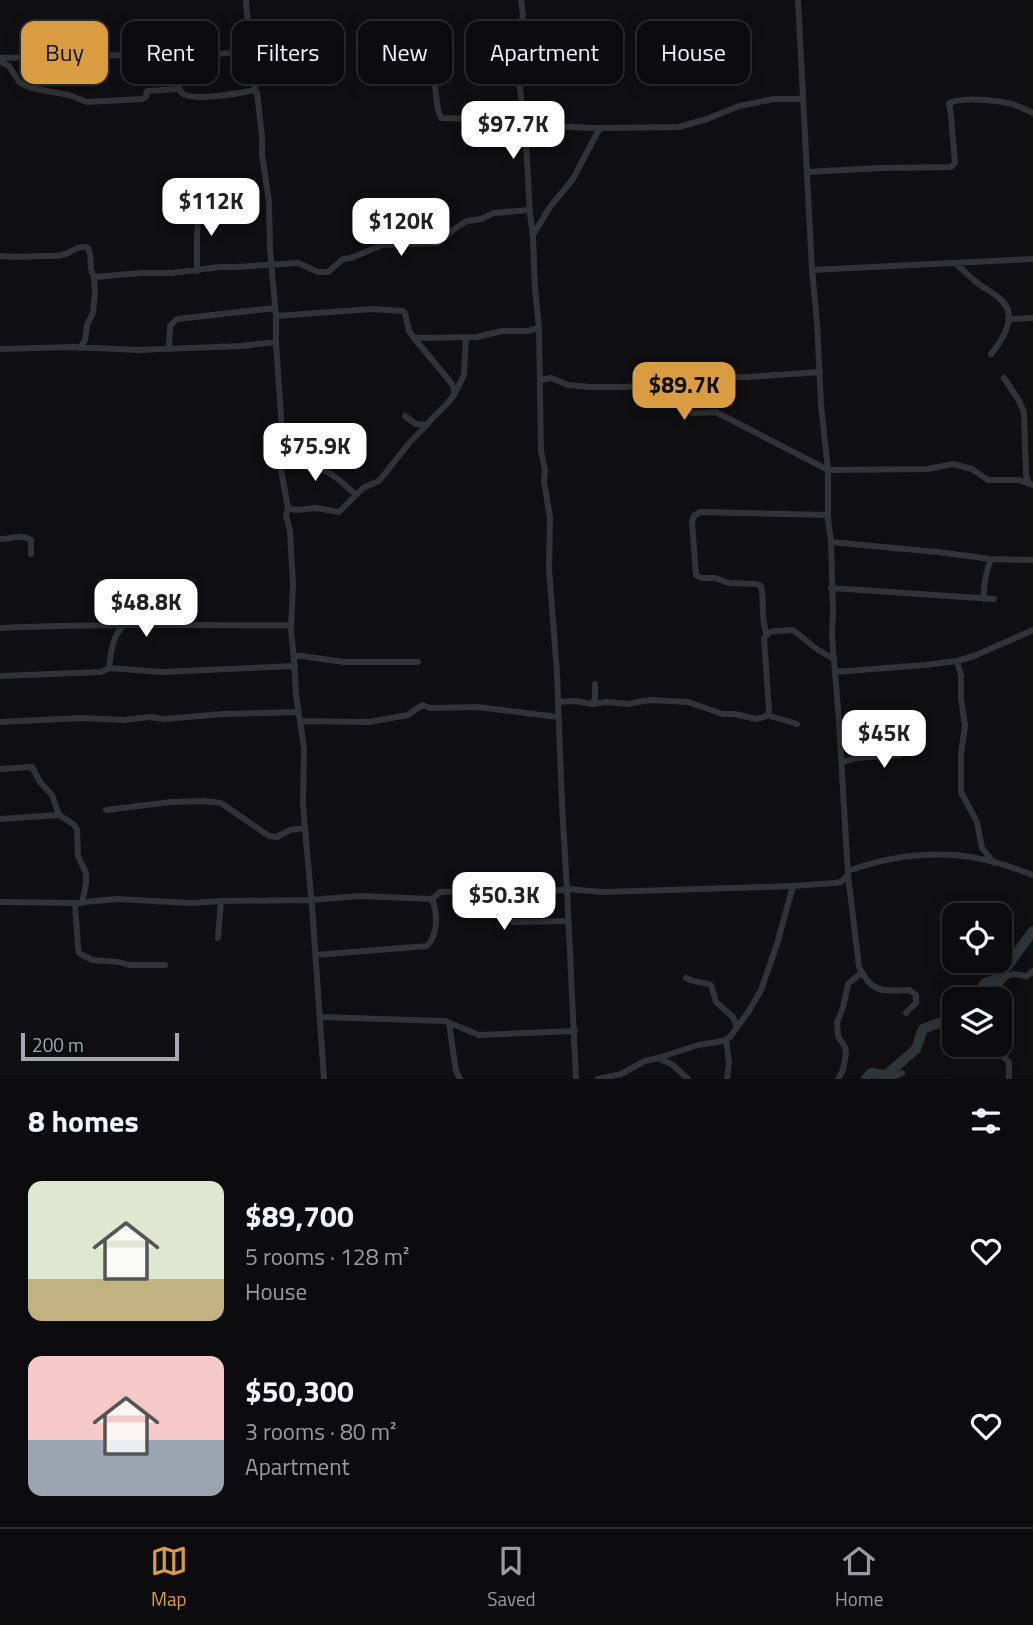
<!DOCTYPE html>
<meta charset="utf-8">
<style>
body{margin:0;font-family:"Titillium Web",sans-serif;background:#1a1a1c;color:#f1f3f6;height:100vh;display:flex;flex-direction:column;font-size:26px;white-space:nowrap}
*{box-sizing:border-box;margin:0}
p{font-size:23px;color:#9a9b9e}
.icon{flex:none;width:38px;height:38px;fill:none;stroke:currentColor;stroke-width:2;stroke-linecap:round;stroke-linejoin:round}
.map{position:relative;height:1079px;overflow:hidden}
.details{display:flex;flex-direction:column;background:#0c0c0e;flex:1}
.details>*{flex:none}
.guide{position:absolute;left:21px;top:21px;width:992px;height:63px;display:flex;gap:14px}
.controls{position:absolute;left:942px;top:903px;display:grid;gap:14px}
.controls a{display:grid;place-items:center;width:70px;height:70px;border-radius:14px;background:#0c0c0e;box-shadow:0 4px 18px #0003,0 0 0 2px #2c2c2e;font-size:35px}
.scale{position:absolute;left:21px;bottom:18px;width:158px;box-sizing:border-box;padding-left:7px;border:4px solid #a3a8b1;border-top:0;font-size:19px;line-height:24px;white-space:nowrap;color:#a3a8b1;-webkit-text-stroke:5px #0b0c0c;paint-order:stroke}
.price{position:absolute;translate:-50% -60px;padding:0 16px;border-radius:14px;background:#fff;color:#222;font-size:23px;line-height:46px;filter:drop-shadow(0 2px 4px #0008)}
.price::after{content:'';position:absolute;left:50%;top:42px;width:21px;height:16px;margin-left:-10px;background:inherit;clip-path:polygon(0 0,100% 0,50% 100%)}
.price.current{background:#da9c40;color:#111}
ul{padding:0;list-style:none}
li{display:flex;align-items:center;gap:21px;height:175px;padding:0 28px}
li span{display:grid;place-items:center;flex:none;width:196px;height:140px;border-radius:14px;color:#555}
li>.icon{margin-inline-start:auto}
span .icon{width:84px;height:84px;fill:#fffc;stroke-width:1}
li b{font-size:30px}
h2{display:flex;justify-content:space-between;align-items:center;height:84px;padding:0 28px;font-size:30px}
.pill{padding:0 24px;border-radius:14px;background:#0c0c0e;box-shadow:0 4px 18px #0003,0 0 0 2px #2c2c2e;font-size:24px;line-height:63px}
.pill.current{background:#da9c40;color:#111}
.dock{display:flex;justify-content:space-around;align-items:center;height:98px;border-top:2px solid #2c2c2e;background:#0c0c0e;font-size:19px;color:#9a9b9e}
.dock a{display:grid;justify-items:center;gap:4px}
.dock .current{color:#da9c40}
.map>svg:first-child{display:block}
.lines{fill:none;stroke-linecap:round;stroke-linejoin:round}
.river{stroke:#2e353a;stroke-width:10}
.minor{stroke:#323336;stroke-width:6}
</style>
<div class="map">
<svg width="1033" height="1079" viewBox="0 0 1033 1079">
<rect width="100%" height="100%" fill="#101012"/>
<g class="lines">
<path class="river" d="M974,999L985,983L998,979L1033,931
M866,1079L871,1073L886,1075L916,1049L923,1029L954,1017"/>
<path class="minor" d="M246,0L251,65L255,90L257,92L262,137V154L269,202L270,249L276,316V342L281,417V470L288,508L286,515L290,531L293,584L291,630L294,659L296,695L304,748L303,805L313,919L324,1079
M0,58L129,55L131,57H136L140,63H151L154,58L189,57
M0,61L9,66L19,82L31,88L69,95L87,102L142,99L146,97L147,91L179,89C180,90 181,92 182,93C192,102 242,93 255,90
M422,72L428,73L433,77C437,90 435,106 441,118L483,119L524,118
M179,89L181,62C196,53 231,53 250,52
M526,133C549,123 577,128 601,128
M807,172L881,168L951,167L955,163L951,115L949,103C964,97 995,100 1012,104C1019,106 1026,110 1033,113
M533,235L550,207L573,179L597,133L601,128L679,127L707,119L739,106L774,99H803
M0,256C16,258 30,256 45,256C51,256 57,256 62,255C73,253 77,244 88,248C93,257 88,268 94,277L95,291L93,313L87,325L85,340L80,348
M955,263C963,270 971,278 980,285C987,290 996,294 1002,301C1018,316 1002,341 991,354
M812,270L1033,259
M197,271V234L200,203
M94,277L141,273H172L220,267H236L298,263L318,272H328L343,259L351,258L382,245L438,243L457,227L467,221L481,219L494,213L529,210
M276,316L372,309L403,311L405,313L409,331L414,338L477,337L502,331H527L539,328
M1010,319L1033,318
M169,348L170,326L177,319L275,308
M0,349L73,347L138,350L242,346L276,342
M1004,378L1018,399L1024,412L1026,475L1029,483
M540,380L551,378L568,385L590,387H625L655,384L664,385L672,390L685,406L693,413L716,412L828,470L928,469L953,464L972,469L988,480H1019L1033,485
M672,390L693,381L707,378L748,377L820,372
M455,393L464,375L466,337
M405,416L416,424L427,425C435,413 448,406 455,393L452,384L414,338
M281,461C296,467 311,466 325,471C337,476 346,486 356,495
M288,508L296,510L316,508L339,512L363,488L379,481L410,442L427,425
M0,539C10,539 23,534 31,540V554
M831,542L937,552L991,559L1033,560
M831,588L994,599
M984,599C983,585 986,572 991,559
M0,628C97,623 194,626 291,625
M767,635C760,619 765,602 761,586L756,584L729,583L715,578H701L696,575L692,522L694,516L700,512L828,515
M294,655L344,662H418
M957,661L961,675V699L965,726L961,754V792L977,822L982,848L994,863
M109,668C111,652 112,637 123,626L111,584
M835,672L925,665L957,661L974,656L1033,630
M0,676L101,672L109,668L162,672L295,666
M558,702L575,701L592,704L595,698V684
M592,704L607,702L627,704L650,700L688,702L723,714H735L756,719L767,716L769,711L764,638L768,633L775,631L793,630L818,650L834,659
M767,715L797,724
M300,721L369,722L408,715L422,705L430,708L477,707L558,717
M0,722L81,718L124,720L150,717L164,719L223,714L299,712
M842,762L857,758L900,755L904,750
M0,769L32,767L40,782L52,795L59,815L73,824L77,829L78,856L86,873V884L82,903
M106,810L171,802L204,801L221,803L269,836L277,837L290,830L305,828
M0,819L59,815
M848,871C890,856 937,850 981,859C999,862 1016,869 1033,875
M848,875L859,967C871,994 885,991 909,990L916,995V1003L906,1013
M464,891L478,913L503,916L513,922L568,921
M0,902L75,903L117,899L191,903L221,901L311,900L360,896L432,899L440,892L502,890L513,895L544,893L567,889L562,804L557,673L549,568L550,517L544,482L545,470L541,451L539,328L535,288L533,237L530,214L525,125L519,82V30L523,15L521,0
M75,903L78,947L79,953L92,960L119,962L129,965H165
M218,938L221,901
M316,955L427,946C438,935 438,913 432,899
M686,978C696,984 704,981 711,985L716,1002L733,1017L737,1028
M985,999L1007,976L1013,974L1027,976L1033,971
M320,1017L445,1021L479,1035L575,1031
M449,1023L456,1071L460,1079
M726,1039L729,1063L727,1079
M991,1045L1009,1062V1079
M658,1058L673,1065L688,1079
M576,1079L567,889L604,892L793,886L834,883L841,882L848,875L839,721L832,636L833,610L831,542L828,519V470L821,405L817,322L812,270L798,0
M598,1079L621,1074L645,1061L658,1058L698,1045L723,1041L730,1037L749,1011L761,990L777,944L793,886
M838,1079L843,1070L846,1054L845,1047L838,1036L837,1023L843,1007L848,984L861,973
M888,1079L902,1073"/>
</g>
</svg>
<div class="controls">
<a><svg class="icon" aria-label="locate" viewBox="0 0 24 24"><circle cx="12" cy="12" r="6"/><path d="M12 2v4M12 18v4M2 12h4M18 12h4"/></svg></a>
<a><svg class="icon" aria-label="layers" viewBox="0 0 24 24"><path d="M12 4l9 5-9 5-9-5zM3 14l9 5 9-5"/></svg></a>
</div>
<div class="scale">200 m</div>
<b class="price" style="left:513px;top:161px">$97.7K</b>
<b class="price" style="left:211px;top:238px">$112K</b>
<b class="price" style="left:401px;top:258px">$120K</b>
<b class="price current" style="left:684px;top:422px">$89.7K</b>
<b class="price" style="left:315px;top:483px">$75.9K</b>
<b class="price" style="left:146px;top:639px">$48.8K</b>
<b class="price" style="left:884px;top:770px">$45K</b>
<b class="price" style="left:504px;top:932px">$50.3K</b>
<div class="guide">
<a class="pill current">Buy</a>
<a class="pill">Rent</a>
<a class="pill">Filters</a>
<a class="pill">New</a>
<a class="pill">Apartment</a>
<a class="pill">House</a>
</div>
</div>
<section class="details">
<h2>8 homes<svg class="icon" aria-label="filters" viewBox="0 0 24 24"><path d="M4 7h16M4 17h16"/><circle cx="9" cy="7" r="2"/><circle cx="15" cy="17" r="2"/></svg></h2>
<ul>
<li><span style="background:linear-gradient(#dfe7d0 70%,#c2b280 0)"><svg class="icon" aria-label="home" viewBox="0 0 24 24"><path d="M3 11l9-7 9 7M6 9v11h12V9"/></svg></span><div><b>$89,700</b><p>5 rooms · 128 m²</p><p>House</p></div><svg class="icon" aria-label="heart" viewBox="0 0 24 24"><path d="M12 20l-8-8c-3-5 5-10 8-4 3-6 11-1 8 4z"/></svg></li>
<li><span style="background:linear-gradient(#f6c9c9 60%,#9aa5b1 0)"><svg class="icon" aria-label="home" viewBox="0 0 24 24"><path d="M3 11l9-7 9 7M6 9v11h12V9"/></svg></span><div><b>$50,300</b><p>3 rooms · 80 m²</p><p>Apartment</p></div><svg class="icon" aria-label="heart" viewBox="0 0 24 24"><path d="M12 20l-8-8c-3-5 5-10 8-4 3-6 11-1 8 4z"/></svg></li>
</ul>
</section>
<nav class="dock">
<a class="current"><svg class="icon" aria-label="map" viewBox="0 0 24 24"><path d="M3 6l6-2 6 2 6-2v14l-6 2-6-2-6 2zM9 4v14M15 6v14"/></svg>Map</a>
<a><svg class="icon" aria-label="saved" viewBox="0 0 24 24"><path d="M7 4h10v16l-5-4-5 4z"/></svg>Saved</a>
<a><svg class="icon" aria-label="home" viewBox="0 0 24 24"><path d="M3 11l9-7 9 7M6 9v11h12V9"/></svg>Home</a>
</nav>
